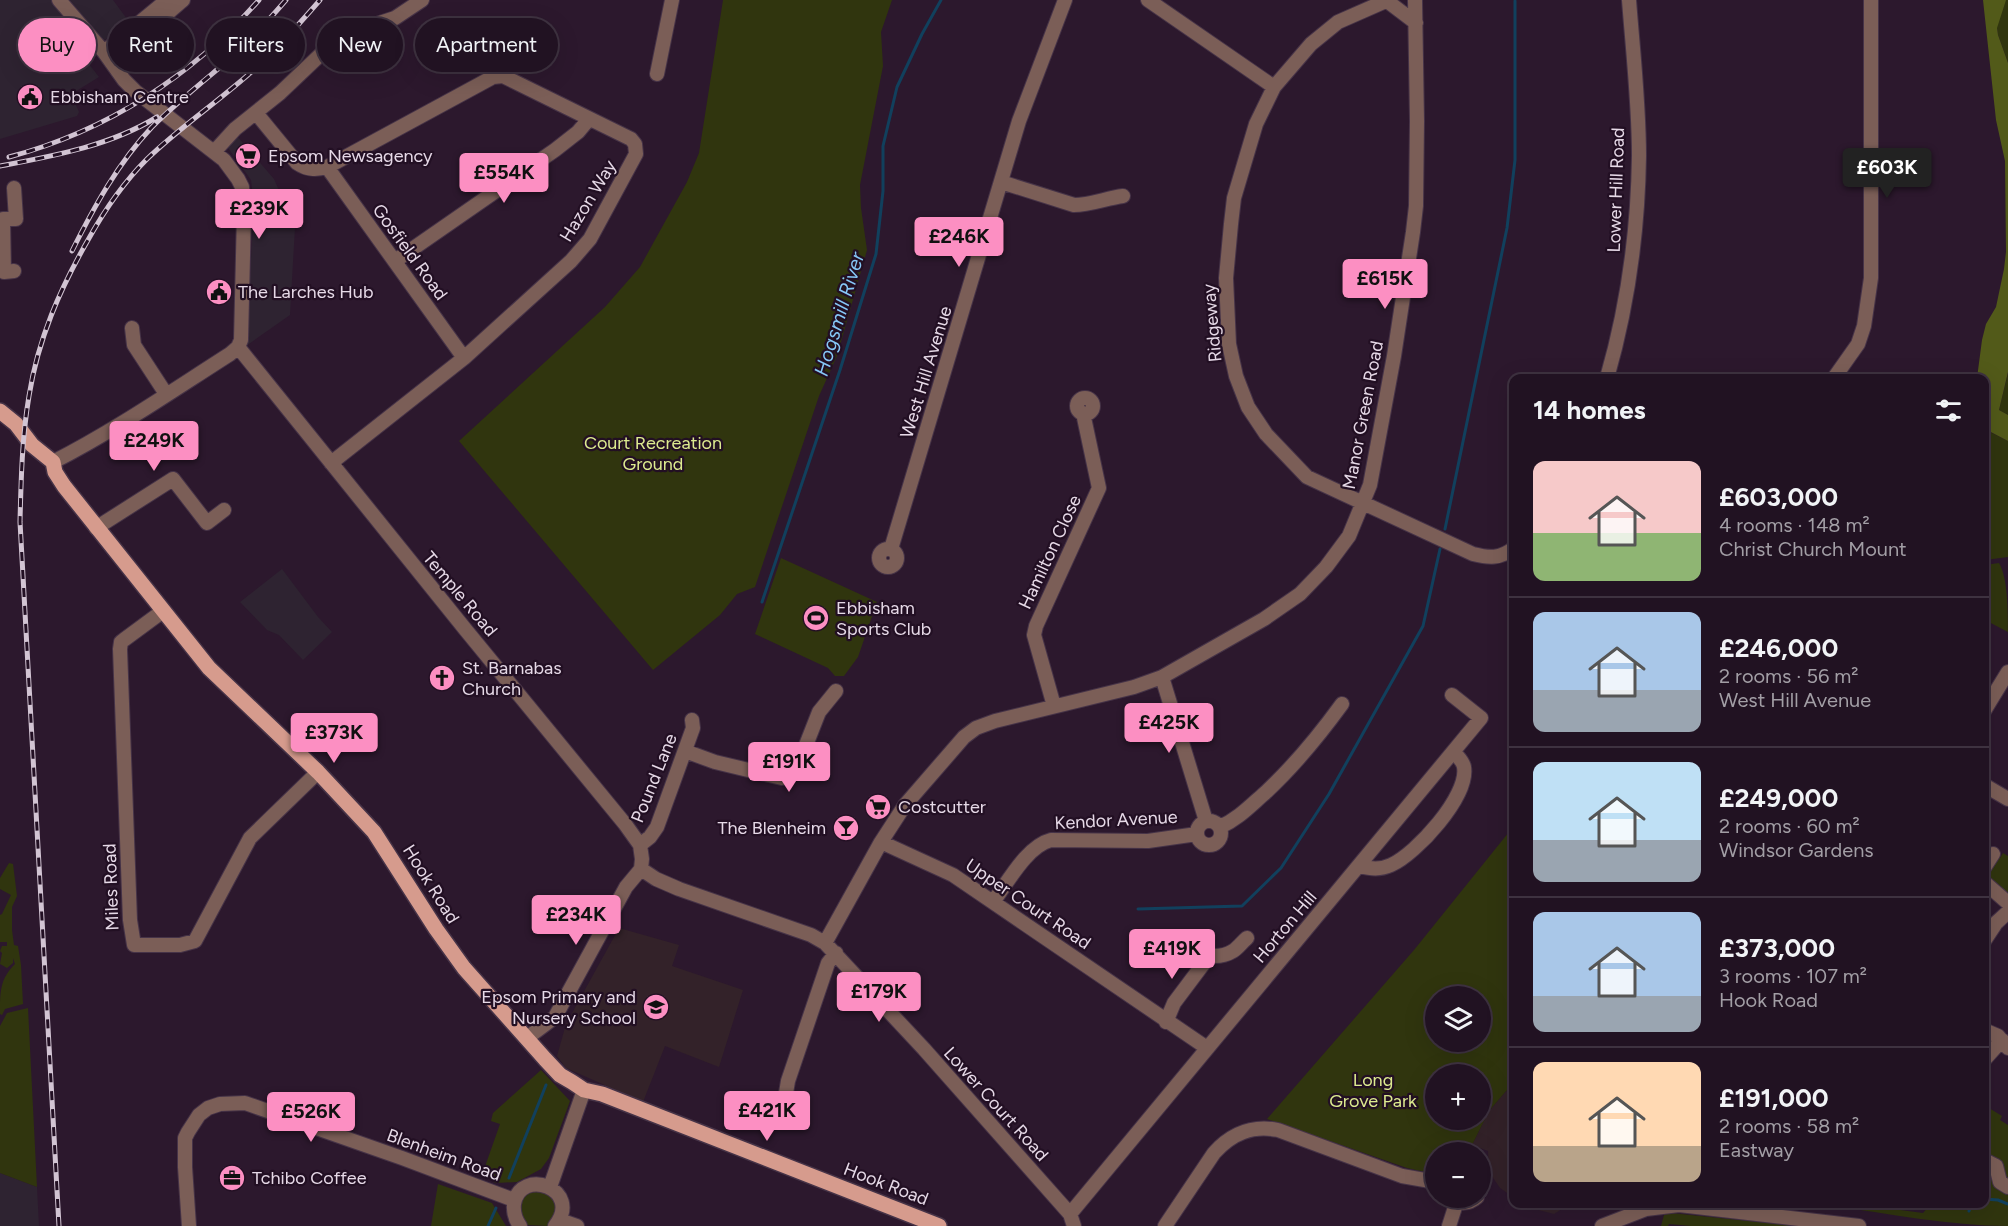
<!DOCTYPE html>
<meta charset="utf-8">
<style>
body{margin:0;font-family:Figtree,sans-serif;background:#2d202f;color:#f1f3f6;height:100vh;display:flex;flex-direction:column;font-size:22px;white-space:nowrap}
*{box-sizing:border-box;margin:0}
p{font-size:20px;color:#a29ea5}
.icon{flex:none;width:33px;height:33px;fill:none;stroke:currentColor;stroke-width:2;stroke-linecap:round;stroke-linejoin:round}
.map{position:relative;flex:1;overflow:hidden}
.side{position:absolute;left:1509px;top:374px;width:480px;height:834px;display:flex;flex-direction:column;background:#211222;border-radius:12px;box-shadow:0 6px 24px #0002,0 0 0 2px #3e3240}
.side>*{flex:none}
.hud{position:absolute;left:18px;top:18px;width:570px;height:54px;display:flex;gap:12px}
.fabs{position:absolute;left:1425px;top:986px;display:grid;gap:12px}
.fabs a{display:grid;place-items:center;width:66px;height:66px;border-radius:50%;background:#211222;box-shadow:0 6px 24px #0002,0 0 0 2px #3e3240;font-size:30px}
.price{position:absolute;translate:-50% -51px;padding:0 14px;border-radius:6px;background:#fc8fc2;color:#111;font-size:20px;line-height:39px;filter:drop-shadow(0 2px 3px #0008)}
.price::after{content:'';position:absolute;left:50%;top:36px;width:18px;height:14px;margin-left:-9px;background:inherit;clip-path:polygon(0 0,100% 0,50% 100%)}
.price.active{background:#222;color:#fff}
ul{padding:0;list-style:none}
li{display:flex;align-items:center;gap:18px;height:150px;padding:0 24px}
li+li{border-top:2px solid #3e3240}
li span{display:grid;place-items:center;flex:none;width:168px;height:120px;border-radius:12px;color:#555}
li>.icon{margin-inline-start:auto}
span .icon{width:72px;height:72px;fill:#fffc;stroke-width:1}
li b{font-size:26px}
h2{display:flex;justify-content:space-between;align-items:center;height:72px;padding:0 24px;font-size:26px}
.chip{padding:0 21px;border-radius:27px;background:#211222;box-shadow:0 6px 24px #0002,0 0 0 2px #3e3240;font-size:21px;line-height:54px}
.chip.active{background:#fc8fc2;color:#111}
.map>svg:first-child{display:block}
.commercial{fill:#2e2331}
.education{fill:#332229}
.green{fill:#30350e;fill-rule:evenodd}
.forest{fill:#525a19}
.lines{fill:none;stroke-linecap:round;stroke-linejoin:round}
.stream{stroke:#11405d;stroke-width:3}
.minor-casing{stroke:#463347;stroke-width:16}
.major-casing{stroke:#463347;stroke-width:18}
.minor{stroke:#7b5e57;stroke-width:14}
.major{stroke:#d69b8d;stroke-width:15}
.rail-casing{stroke:#d2c4d3;stroke-width:5}
.rail{stroke:#220f23;stroke-width:3;stroke-dasharray:9;stroke-linecap:butt}
.labels{text-anchor:middle;dominant-baseline:central;stroke-width:4.5;stroke-linejoin:round;paint-order:stroke}
.poi-label{font-size:18px;fill:#e6d9e7;stroke:#220f23;text-anchor:start}
.street-label{font-size:18px;fill:#e6d9e7;stroke:#220f23}
.park-label{font-size:18px;fill:#ddeb8f;stroke:#220f23}
.water-label{font-size:20px;font-style:italic;fill:#86c7f6;stroke:#220f23}
</style>
<div class="map">
<svg width="2008" height="1226" viewBox="0 0 2008 1226">
<rect width="100%" height="100%" fill="#2c182d"/>
<path class="commercial" d="M0,0H113L130,23L82,55L99,77L73,93V98L79,112L77,116L0,139Z
M237,136L274,179L295,227L290,315L246,346L254,206L251,180L226,145Z
M282,569L318,617L332,632L303,660L279,635L267,630L240,602Z
M0,1173L37,1187L39,1226H0Z"/>
<path class="education" d="M619,928L679,945L672,966L743,990L719,1067L665,1046L643,1102L566,1068L557,1056L566,1024Z
M1513,1083V1197L1500,1188L1489,1172L1488,1151L1472,1145L1489,1111Z
M1524,1203H1571L1554,1214L1523,1206Z"/>
<path class="green" d="M723,0H892L881,32L883,66L860,185L861,208L867,250L837,356L819,396L755,587L737,594L720,615L653,670L459,441L605,307L640,267L687,182L699,153Z
M1993,0H2008V63L1998,35Z
M2008,373V415L1999,410Z
M1984,429L2008,441V557L1985,560Z
M781,558L877,602L858,657L844,676H835L828,668L755,634Z
M1999,563C2008,578 2008,612 2008,632L1985,620V565Z
M1513,827V1083L1489,1111L1472,1145L1464,1143L1459,1152H1436L1434,1174L1407,1168L1267,1119L1414,950ZM1436,996H1480V1041H1436ZM1436,1074H1480V1119H1436Z
M2003,853L2008,856V892L2001,891L2000,887L1985,877V873L1996,857L2000,858Z
M9,863L13,864L17,896L12,907V930L14,945L18,946L21,965L23,1004L5,1009L2,1015L0,1014C0,991 0,979 15,964L13,958V963L7,968L0,964L2,953L0,951L2,946H7V942H0V915L2,914L11,895L0,889V878Z
M28,1008L37,1187L0,1173V1026L7,1013Z
M541,1070L570,1101L549,1158L541,1169L517,1182L496,1183L482,1175L500,1124L491,1121L493,1113Z
M1984,1105L2002,1116L2000,1120L2008,1125V1182L1985,1155Z
M1985,1167L1992,1171C1993,1182 1995,1191 2008,1192V1226C1948,1226 1889,1213 1830,1206V1203H1847L1923,1213L1932,1203H1984Z
M438,1184L492,1203L506,1226H431Z
M530,1188L547,1189L559,1206L548,1226L525,1225L517,1206Z
M1671,1213L1798,1226H1691L1669,1224L1668,1226H1661L1664,1215Z"/>
<path class="forest" d="M1983,0H2006L1997,28L1998,35L2008,63V372L1999,410L2008,415V441L1985,429L1984,378H1977L1982,340L1986,324L1996,307L2004,269L2006,252L2005,161L1996,120Z"/>
<g class="lines">
<path class="stream" d="M1445,529L1507,228L1515,160V1
M762,602L840,370L876,254L883,191V146L897,87L922,34L941,0
M1138,909L1242,906L1281,868L1329,794L1423,626L1440,549
M509,1178L546,1085
M1984,1199L1998,1200L2008,1204
M1969,1211L1972,1203
M488,1226L496,1208"/>
<g class="minor-casing">
<path id="minor" d="M1148,0L1274,87
M1388,0L1338,22L1311,44L1274,87L1256,124L1234,198L1231,224L1226,278L1229,344L1236,376L1248,407L1266,434L1307,477L1473,554C1489,558 1500,559 1514,548
M1387,1L1416,23
M104,52L167,0
M111,62L183,0
M657,74L672,0
M256,113L297,163C307,170 316,170 327,167L493,77L503,76L631,139L635,144L636,154L590,239L571,261L464,358L331,463
M214,152L235,129L280,93L340,36L395,18L422,0
M327,167L464,358
M1001,182L1074,205C1090,205 1107,198 1123,196
M395,261L555,150L578,132L589,119
M14,271L4,272L3,219H16L14,188
M132,328L134,345L166,394
M238,347L465,629L625,824L640,845L642,859L641,869L626,887L555,1017L527,1038
M1607,378C1628,305 1638,232 1639,156C1639,104 1633,52 1629,0
M1834,378L1858,344L1864,326L1871,278V0
M1077 406a8 8 0 1 1 16 0a8 8 0 1 1-16 0Z
M53,462C114,431 172,391 230,354L238,347L241,340L244,214L242,187L238,179L224,160L135,91L124,80L104,52L59,0
M96,528L173,479L207,523L224,510
M879 558a9 9 0 1 1 18 0a9 9 0 1 1-18 0Z
M891,549L1019,121L1065,0
M163,611L125,639L121,642L120,649L130,920L134,945H180L195,941L250,838L318,772
M1162,677L1206,821
M1054,706L1034,635L1036,626L1099,488L1083,413
M1984,711L2008,672
M685,751L715,762L782,778L797,768L819,712L836,691
M1984,785L2008,799
M1197 833a12 12 0 1 1 24 0a12 12 0 1 1-24 0Z
M1220,827C1238,819 1250,806 1265,793C1294,766 1318,737 1342,704
M881,842L953,875L1207,1048
M640,845L650,837L657,827L693,728L692,720
M1360,866C1371,869 1380,870 1391,865C1416,854 1469,796 1464,767C1463,761 1458,757 1454,752
M1984,868L1993,854
M641,869L656,879L679,889L811,935L825,943L924,1049L1070,1214L1074,1226
M1984,882L2008,903
M993,902C1008,882 1027,846 1051,840L1148,841L1197,834
M1179,941C1190,955 1217,961 1233,951C1238,948 1242,942 1247,938
M1984,941L1996,923L2008,912
M825,943L881,842L905,805L964,737L976,728L995,721L1134,687L1162,677L1264,619L1300,594L1326,567L1349,536L1370,485L1394,356L1413,232L1416,206L1417,121L1415,0
M1166,1022L1174,1003L1210,955
M1984,1030L1998,1036L2008,1048
M1984,1060L2002,1040
M786,1093L788,1081L828,963L836,953
M1984,1160L1996,1166L2000,1182L2008,1187
M1480,1180V1191
M550,1187L584,1090
M1451,1197C1460,1205 1469,1204 1477,1197
M1070,1214L1481,718L1452,695
M560,1220L577,1226
M189,1226L185,1167V1138L188,1132L199,1115L208,1108L220,1104L245,1103L402,1158L514,1200
M520,1226C515,1219 513,1213 514,1204C520,1166 584,1189 555,1226
M1165,1226L1214,1153C1232,1133 1252,1125 1278,1130L1402,1176L1436,1182
M1449,1226L1457,1201
M1602,1226L1646,1209L1679,1205L1859,1226"/>
</g>
<g class="major-casing">
<path id="major" d="M0,411L16,424L32,445L53,462L55,472L64,486L209,668L318,772L374,832L436,929L464,968L545,1059L560,1075L572,1082L584,1090L602,1094L939,1226"/>
</g>
<use href="#minor" class="minor"/>
<use href="#major" class="major"/>
<g class="rail-casing">
<path id="rail" d="M9,157C107,131 192,76 259,0
M0,166C53,156 110,146 157,117
M72,251C94,207 118,163 152,127C175,104 200,84 225,63C247,44 267,22 286,0
M59,1226L20,522C21,480 22,437 29,396C38,339 60,289 88,240C104,211 123,183 147,159C181,126 222,99 258,66C280,46 300,23 320,0"/>
</g>
<use href="#rail" class="rail"/>
</g>
<defs>
<g id="civic-disc" transform="scale(1.35)"><circle r="9.5" fill="#fc8fc2" stroke="#220f23"/><path d="M-.6-6.5H3V-4.5H.6V-3L4-1V1h2V6H-6V1h2V-1L-.6-3ZM-1.2 2.5V6h2.4V2.5Z" fill="#111"/></g>
<g id="supermarket-disc" transform="scale(1.35)"><circle r="9.5" fill="#fc8fc2" stroke="#220f23"/><path d="M-6-5.5h2.5l.6 2H6L4.5 2H-2.5L-4.4-4H-6ZM-1.5 3.2a1.3 1.3 0 1 0 .1 0ZM3 3.2a1.3 1.3 0 1 0 .1 0Z" fill="#111"/></g>
<g id="stadium-disc" transform="scale(1.35)"><circle r="9.5" fill="#fc8fc2" stroke="#220f23"/><path d="M0-5a6.5 5 0 1 0 0 10a6.5 5 0 1 0 0-10ZM-3.5-1.8h7v3.6h-7Z" fill="#111"/></g>
<g id="church-disc" transform="scale(1.35)"><circle r="9.5" fill="#fc8fc2" stroke="#220f23"/><path d="M-1.2-6h2.4v3.5h3.3v2.4h-3.3V6h-2.4V-.1h-3.3v-2.4h3.3Z" fill="#111"/></g>
<g id="bar-disc" transform="scale(1.35)"><circle r="9.5" fill="#fc8fc2" stroke="#220f23"/><path d="M-6-5H6L.8 .8V4.5H3.5V6h-7V4.5H-.8V.8Z" fill="#111"/></g>
<g id="school-disc" transform="scale(1.35)"><circle r="9.5" fill="#fc8fc2" stroke="#220f23"/><path d="M0-5L7-2L0 1L-7-2ZM-4 1L0 2.5L4 1V4Q0 6-4 4Z" fill="#111"/></g>
<g id="office-disc" transform="scale(1.35)"><circle r="9.5" fill="#fc8fc2" stroke="#220f23"/><path d="M-6-3h4V-5.5h4V-3h4V5H-6ZM-1-4.5V-3h2v-1.5ZM-6 0V1H6V0Z" fill="#111"/></g>
</defs>
<g fill-rule="evenodd">
<use href="#civic-disc" x="30" y="97"/>
<use href="#supermarket-disc" x="248" y="156"/>
<use href="#civic-disc" x="219" y="292"/>
<use href="#stadium-disc" x="816" y="618"/>
<use href="#church-disc" x="442" y="678"/>
<use href="#supermarket-disc" x="878" y="807"/>
<use href="#bar-disc" x="846" y="828"/>
<use href="#school-disc" x="656" y="1007"/>
<use href="#office-disc" x="232" y="1178"/>
</g>
<g class="labels">
<g class="poi-label">
<text x="50" y="97">Ebbisham Centre</text>
<text x="268" y="156">Epsom Newsagency</text>
<text x="238" y="292">The Larches Hub</text>
<text x="836" y="608">Ebbisham<tspan x="836" dy="21">Sports Club</tspan></text>
<text x="462" y="668">St. Barnabas<tspan x="462" dy="21">Church</tspan></text>
<text x="898" y="807">Costcutter</text>
<text x="826" y="828" text-anchor="end">The Blenheim</text>
<text x="636" y="997" text-anchor="end">Epsom Primary and<tspan x="636" dy="21">Nursery School</tspan></text>
<text x="252" y="1178">Tchibo Coffee</text>
</g>
<g class="street-label">
<text transform="translate(1616 190) rotate(-88)">Lower Hill Road</text>
<text transform="translate(588 201) rotate(-59)">Hazon Way</text>
<text transform="translate(410 252) rotate(54)">Gosfield Road</text>
<text transform="translate(1212 323) rotate(-95)">Ridgeway</text>
<text transform="translate(926 372) rotate(-73)">West Hill Avenue</text>
<text transform="translate(1363 415) rotate(-79)">Manor Green Road</text>
<text transform="translate(1050 552) rotate(-65)">Hamilton Close</text>
<text transform="translate(460 594) rotate(50)">Temple Road</text>
<text transform="translate(654 778) rotate(-68)">Pound Lane</text>
<text transform="translate(1116 820) rotate(-3)">Kendor Avenue</text>
<text transform="translate(431 884) rotate(58)">Hook Road</text>
<text transform="translate(111 887) rotate(-92)">Miles Road</text>
<text transform="translate(1028 904) rotate(34)">Upper Court Road</text>
<text transform="translate(1285 927) rotate(-50)">Horton Hill</text>
<text transform="translate(996 1104) rotate(48)">Lower Court Road</text>
<text transform="translate(444 1155) rotate(20)">Blenheim Road</text>
<text transform="translate(886 1184) rotate(21)">Hook Road</text>
</g>
<g class="park-label">
<text x="653" y="443">Court Recreation<tspan x="653" dy="21">Ground</tspan></text>
<text x="1373" y="1080">Long<tspan x="1373" dy="21">Grove Park</tspan></text>
</g>
<g class="water-label">
<text transform="translate(839 314) rotate(-73)">Hogsmill River</text>
</g>
</g>
</svg>
<div class="fabs">
<a><svg class="icon" aria-label="layers" viewBox="0 0 24 24"><path d="M12 4l9 5-9 5-9-5zM3 14l9 5 9-5"/></svg></a>
<a>+</a>
<a>−</a>
</div>
<b class="price active" style="left:1887px;top:199px">£603K</b>
<b class="price" style="left:504px;top:204px">£554K</b>
<b class="price" style="left:259px;top:240px">£239K</b>
<b class="price" style="left:959px;top:268px">£246K</b>
<b class="price" style="left:1385px;top:310px">£615K</b>
<b class="price" style="left:154px;top:472px">£249K</b>
<b class="price" style="left:1169px;top:754px">£425K</b>
<b class="price" style="left:334px;top:764px">£373K</b>
<b class="price" style="left:789px;top:793px">£191K</b>
<b class="price" style="left:576px;top:946px">£234K</b>
<b class="price" style="left:1172px;top:980px">£419K</b>
<b class="price" style="left:879px;top:1023px">£179K</b>
<b class="price" style="left:767px;top:1142px">£421K</b>
<b class="price" style="left:311px;top:1143px">£526K</b>
<div class="hud">
<a class="chip active">Buy</a>
<a class="chip">Rent</a>
<a class="chip">Filters</a>
<a class="chip">New</a>
<a class="chip">Apartment</a>
</div>
<section class="side">
<h2>14 homes<svg class="icon" aria-label="filters" viewBox="0 0 24 24"><path d="M4 7h16M4 17h16"/><circle cx="9" cy="7" r="2"/><circle cx="15" cy="17" r="2"/></svg></h2>
<ul>
<li><span style="background:linear-gradient(#f6c9c9 60%,#8fb573 0)"><svg class="icon" aria-label="home" viewBox="0 0 24 24"><path d="M3 11l9-7 9 7M6 9v11h12V9"/></svg></span><div><b>£603,000</b><p>4 rooms · 148 m²</p><p>Christ Church Mount</p></div></li>
<li><span style="background:linear-gradient(#a9c7e8 65%,#9aa5b1 0)"><svg class="icon" aria-label="home" viewBox="0 0 24 24"><path d="M3 11l9-7 9 7M6 9v11h12V9"/></svg></span><div><b>£246,000</b><p>2 rooms · 56 m²</p><p>West Hill Avenue</p></div></li>
<li><span style="background:linear-gradient(#bfe0f5 65%,#9aa5b1 0)"><svg class="icon" aria-label="home" viewBox="0 0 24 24"><path d="M3 11l9-7 9 7M6 9v11h12V9"/></svg></span><div><b>£249,000</b><p>2 rooms · 60 m²</p><p>Windsor Gardens</p></div></li>
<li><span style="background:linear-gradient(#a9c7e8 70%,#9aa5b1 0)"><svg class="icon" aria-label="home" viewBox="0 0 24 24"><path d="M3 11l9-7 9 7M6 9v11h12V9"/></svg></span><div><b>£373,000</b><p>3 rooms · 107 m²</p><p>Hook Road</p></div></li>
<li><span style="background:linear-gradient(#ffd9b3 70%,#b9a48a 0)"><svg class="icon" aria-label="home" viewBox="0 0 24 24"><path d="M3 11l9-7 9 7M6 9v11h12V9"/></svg></span><div><b>£191,000</b><p>2 rooms · 58 m²</p><p>Eastway</p></div></li>
</ul>
</section>
</div>
